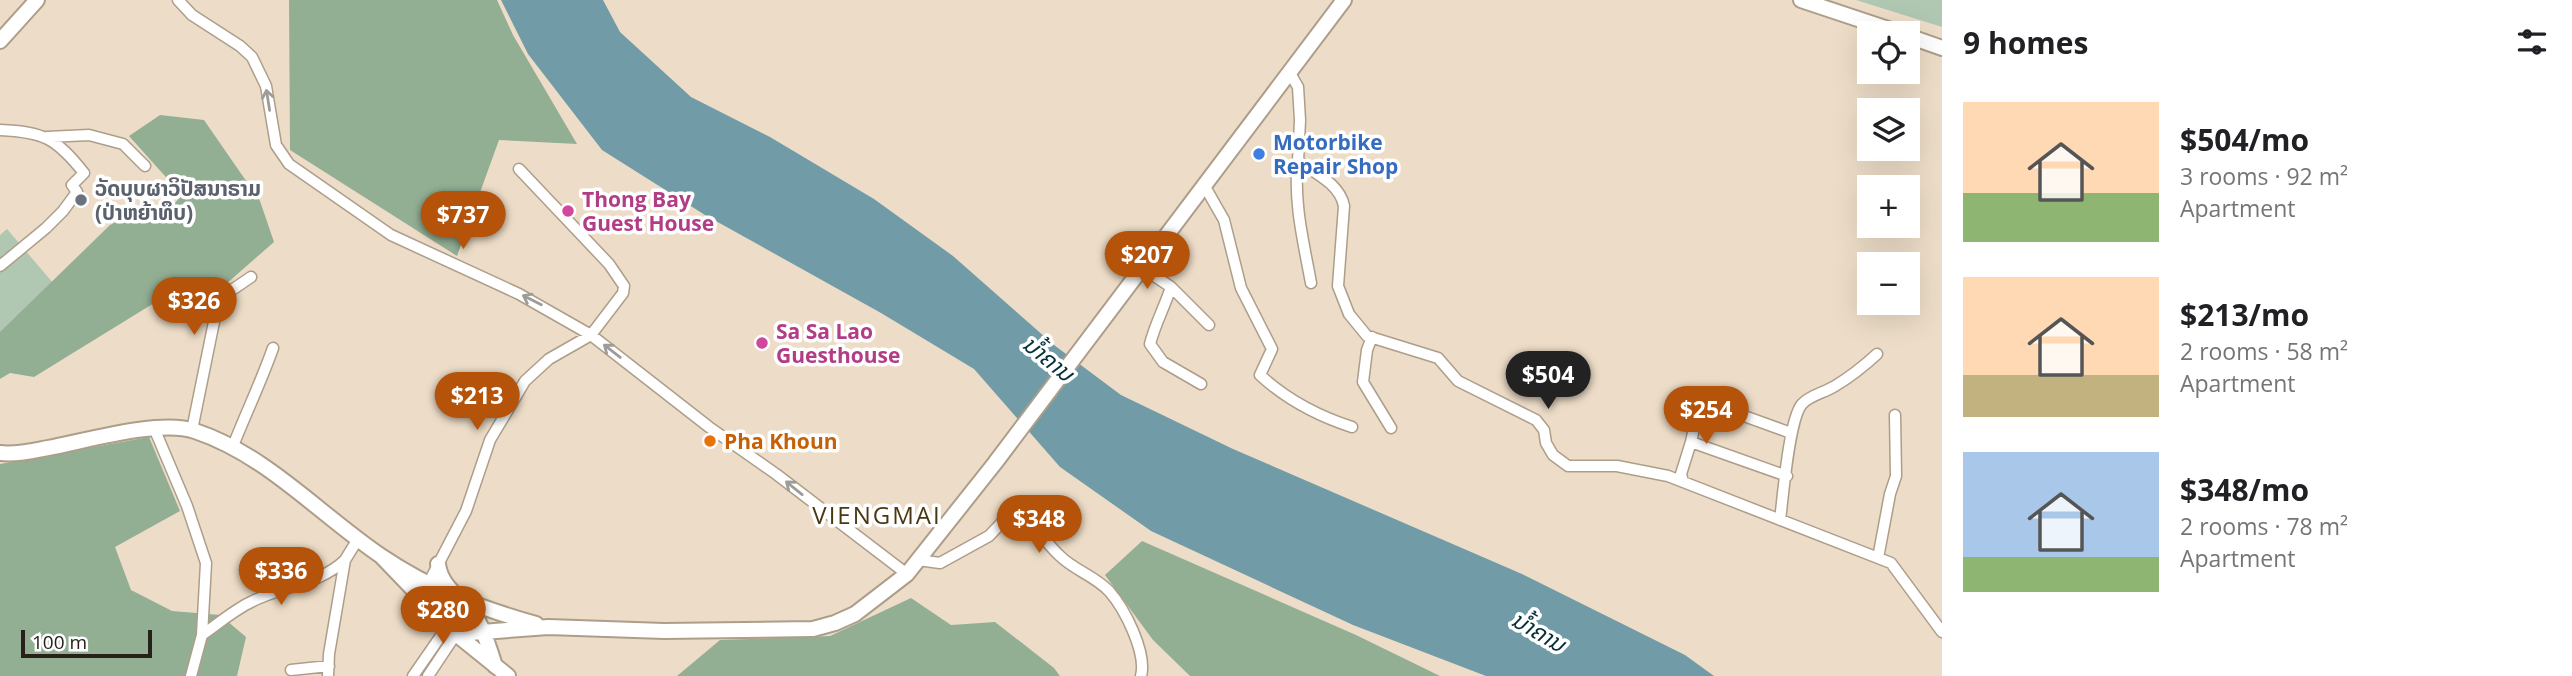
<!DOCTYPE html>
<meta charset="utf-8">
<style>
body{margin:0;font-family:"Open Sans","Noto Sans Lao",sans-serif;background:#f6f6f6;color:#202124;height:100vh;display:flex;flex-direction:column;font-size:26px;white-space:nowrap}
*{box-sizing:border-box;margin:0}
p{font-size:23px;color:#757577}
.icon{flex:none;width:38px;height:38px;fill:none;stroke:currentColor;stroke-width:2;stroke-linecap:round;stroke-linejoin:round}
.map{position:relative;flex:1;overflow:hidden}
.details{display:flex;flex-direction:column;background:#fff;width:630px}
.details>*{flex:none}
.fabs{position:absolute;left:1857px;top:21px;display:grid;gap:14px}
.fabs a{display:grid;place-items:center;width:63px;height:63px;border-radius:0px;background:#fff;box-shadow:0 7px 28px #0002;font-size:35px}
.scale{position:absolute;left:21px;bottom:18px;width:131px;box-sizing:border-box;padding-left:7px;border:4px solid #272119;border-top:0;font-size:19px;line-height:24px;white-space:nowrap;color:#272119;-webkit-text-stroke:5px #fff;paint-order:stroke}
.price{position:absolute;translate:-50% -60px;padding:0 16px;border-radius:24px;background:#b45309;color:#fff;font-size:23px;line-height:46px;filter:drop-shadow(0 2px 4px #0008)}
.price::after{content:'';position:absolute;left:50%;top:42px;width:21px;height:16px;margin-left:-10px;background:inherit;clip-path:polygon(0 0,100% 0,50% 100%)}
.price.current{background:#222;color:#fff}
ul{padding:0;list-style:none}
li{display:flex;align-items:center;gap:21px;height:175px;padding:0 21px}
li span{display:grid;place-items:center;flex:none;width:196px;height:140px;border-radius:0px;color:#555}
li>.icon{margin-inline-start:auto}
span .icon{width:84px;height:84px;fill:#fffc;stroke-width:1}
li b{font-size:30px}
h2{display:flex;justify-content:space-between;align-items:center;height:84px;padding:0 21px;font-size:30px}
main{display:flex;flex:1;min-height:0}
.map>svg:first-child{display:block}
.green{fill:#b0c7b1}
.forest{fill:#92af94}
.water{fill:#719ca7}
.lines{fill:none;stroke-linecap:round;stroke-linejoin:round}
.street-casing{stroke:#ad9e8a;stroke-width:13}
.secondary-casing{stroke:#ad9e8a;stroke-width:18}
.street{stroke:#fff;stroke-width:10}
.secondary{stroke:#fff;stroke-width:14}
.oneway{stroke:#9e9b98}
.shop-dot{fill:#3f7fe0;stroke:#fff;stroke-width:2.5}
.worship-dot{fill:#6b7280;stroke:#fff;stroke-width:2.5}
.hotel-dot{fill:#d1479c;stroke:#fff;stroke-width:2.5}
.food-dot{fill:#e8710a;stroke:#fff;stroke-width:2.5}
.labels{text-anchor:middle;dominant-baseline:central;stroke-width:7;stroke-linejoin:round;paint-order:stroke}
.shop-label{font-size:21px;font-weight:bold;fill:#366cbe;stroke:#fff;text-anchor:start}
.worship-label{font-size:21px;font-weight:bold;fill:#5b616d;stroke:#fff;text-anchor:start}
.hotel-label{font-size:21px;font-weight:bold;fill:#b23c85;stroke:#fff;text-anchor:start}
.food-label{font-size:21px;font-weight:bold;fill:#c56008;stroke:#fff;text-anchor:start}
.water-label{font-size:23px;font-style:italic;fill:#042f39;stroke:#fff}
.quarter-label{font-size:24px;letter-spacing:2px;fill:#493811;stroke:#fff}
</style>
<main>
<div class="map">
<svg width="1942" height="676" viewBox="0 0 1942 676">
<rect width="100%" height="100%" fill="#edddc8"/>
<path class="green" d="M1856,0H1942V27Z
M7,229L71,304L0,362V235Z
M445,598L452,601L469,617L468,626L457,625L442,610L440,602Z"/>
<path class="forest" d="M289,0H497L513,35L577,144L499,140L457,256L290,150Z
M160,115L204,120L260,201L274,242L226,284H185L34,377L10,373L0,379V332L110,225L131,214L157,223L182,195L129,136Z
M149,437L180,511L115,547L131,590L172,611L220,615L246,637L237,676H0V464Z
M1142,541L1356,635L1440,676H1190L1153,640L1105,575Z
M911,598L951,625L995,622L1054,668L1060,676H677L720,640L830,636Z"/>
<path class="water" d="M501,0H603L620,32L691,97L770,137L874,199L953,256L1054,345L1121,395L1233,449L1522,574L1685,655L1714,676H1486L1353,625L1151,531L1060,467L974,369L881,313L705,215L602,150L528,54Z"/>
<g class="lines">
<g class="street-casing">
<path id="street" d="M178,0L192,15L240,46L252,57L266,86L276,145L289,164L391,235L519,294L591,335L709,427L776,474L907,574
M1290,73L1298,87L1300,120L1298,161C1315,173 1340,184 1344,206L1338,286L1349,314L1367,336L1438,358L1458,381L1536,420L1544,430L1546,443L1553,455L1568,466H1617L1668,476L1891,563L1942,632
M0,130C44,132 56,138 84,173L72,185L77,192L63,211L46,228L0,266
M47,137L89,135L123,144L145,166
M1298,161C1293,202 1304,244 1311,283
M1204,185L1224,220L1241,288L1272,349L1260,375C1287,400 1318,416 1352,427
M1141,267L1171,287L1209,325
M1171,287C1165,306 1155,324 1150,344L1163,362L1201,384
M1372,337L1367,350L1363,382L1391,428
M154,428L187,506L206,563L202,635L191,676
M192,430L217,307L229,292L251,277
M1691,442L1787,476
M233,446C246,413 261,382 273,348
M1683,482L1681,474L1691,442L1700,400L1791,433
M1780,520C1783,497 1789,419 1802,404C1810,395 1824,393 1835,386C1850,377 1864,366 1877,354
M1878,558L1890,494L1896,476L1895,415
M918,560L940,563L989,536L1009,515L1019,512L1025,514C1036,528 1047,544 1060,556C1074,570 1095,576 1109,591C1125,609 1147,653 1141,676
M428,584L466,511L490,440L525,381L549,359L591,335L623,293L624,286L609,264L519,169
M202,635C218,624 234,610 251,602C281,586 319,585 345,560
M291,670L329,666
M328,676L329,654L345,560L358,539
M413,676L447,627
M428,676L456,634"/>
</g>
<g class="secondary-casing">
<path id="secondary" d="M1801,0L1900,33
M1908,36L1942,48
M0,41L37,0
M0,453C16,455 32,451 48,448C86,441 159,419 195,431C267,455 319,514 381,556C430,589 479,608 536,624
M381,556L456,634L548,627L664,631L813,629L835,623L855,614L907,574L995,463L1344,0
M438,564C441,589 465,599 477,619C485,633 490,650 495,666
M456,634L508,676"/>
</g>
<use href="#street" class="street"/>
<use href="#secondary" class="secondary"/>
</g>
<defs><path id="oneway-shaft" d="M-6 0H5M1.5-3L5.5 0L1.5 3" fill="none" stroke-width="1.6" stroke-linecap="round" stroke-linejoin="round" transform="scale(1.75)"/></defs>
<g class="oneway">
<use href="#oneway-shaft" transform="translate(268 100) rotate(-99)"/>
<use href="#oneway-shaft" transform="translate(532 300) rotate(-153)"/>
<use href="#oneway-shaft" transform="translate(612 351) rotate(-142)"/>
<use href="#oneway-shaft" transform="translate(794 488) rotate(-141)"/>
</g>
<circle class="shop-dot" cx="1259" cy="154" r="7"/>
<circle class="worship-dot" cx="81" cy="200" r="7"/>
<g class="hotel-dot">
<circle cx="568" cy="211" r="7"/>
<circle cx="762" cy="343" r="7"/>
</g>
<circle class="food-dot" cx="710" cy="441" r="7"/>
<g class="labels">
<g class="shop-label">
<text x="1273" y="142">Motorbike<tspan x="1273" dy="24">Repair Shop</tspan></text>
</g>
<g class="worship-label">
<text x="95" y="188">ວັດບຸບຜາວິປັສນາຣາມ<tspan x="95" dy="24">(ປ່າຫຍ້າທຶບ)</tspan></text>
</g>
<g class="hotel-label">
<text x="582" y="199">Thong Bay<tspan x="582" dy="24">Guest House</tspan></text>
<text x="776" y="331">Sa Sa Lao<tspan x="776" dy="24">Guesthouse</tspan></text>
</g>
<g class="food-label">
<text x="724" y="441">Pha Khoun</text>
</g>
<g class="water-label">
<text transform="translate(1049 358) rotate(39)">ນ້ຳຄານ</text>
<text transform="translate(1539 631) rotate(30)">ນ້ຳຄານ</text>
</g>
<g class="quarter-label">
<text x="877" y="514">VIENGMAI</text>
</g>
</g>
</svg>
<div class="fabs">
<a><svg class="icon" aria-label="locate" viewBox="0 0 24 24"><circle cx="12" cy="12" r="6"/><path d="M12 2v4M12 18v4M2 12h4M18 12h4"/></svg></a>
<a><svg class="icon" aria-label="layers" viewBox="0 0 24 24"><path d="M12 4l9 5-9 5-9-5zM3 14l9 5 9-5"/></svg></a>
<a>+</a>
<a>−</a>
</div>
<div class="scale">100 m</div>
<b class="price" style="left:463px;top:251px">$737</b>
<b class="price" style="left:1147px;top:291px">$207</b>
<b class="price" style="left:194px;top:337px">$326</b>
<b class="price current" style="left:1548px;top:411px">$504</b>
<b class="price" style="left:477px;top:432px">$213</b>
<b class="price" style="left:1706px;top:446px">$254</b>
<b class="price" style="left:1039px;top:555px">$348</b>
<b class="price" style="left:281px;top:607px">$336</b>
<b class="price" style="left:443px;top:646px">$280</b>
</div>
<section class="details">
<h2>9 homes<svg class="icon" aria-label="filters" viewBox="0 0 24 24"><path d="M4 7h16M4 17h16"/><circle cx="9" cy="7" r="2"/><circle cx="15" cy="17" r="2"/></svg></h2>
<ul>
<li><span style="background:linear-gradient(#ffd9b3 65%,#8fb573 0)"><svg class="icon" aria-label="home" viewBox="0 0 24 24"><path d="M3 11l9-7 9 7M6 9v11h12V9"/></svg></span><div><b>$504/mo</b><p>3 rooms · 92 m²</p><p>Apartment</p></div></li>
<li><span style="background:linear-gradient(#ffd9b3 70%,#c2b280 0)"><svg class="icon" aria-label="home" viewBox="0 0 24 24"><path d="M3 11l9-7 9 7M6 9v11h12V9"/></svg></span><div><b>$213/mo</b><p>2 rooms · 58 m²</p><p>Apartment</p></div></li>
<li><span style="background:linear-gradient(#a9c7e8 75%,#8fb573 0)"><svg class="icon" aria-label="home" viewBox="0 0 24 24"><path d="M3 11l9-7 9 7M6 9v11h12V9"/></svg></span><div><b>$348/mo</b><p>2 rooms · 78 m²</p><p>Apartment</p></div></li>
</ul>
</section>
</main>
